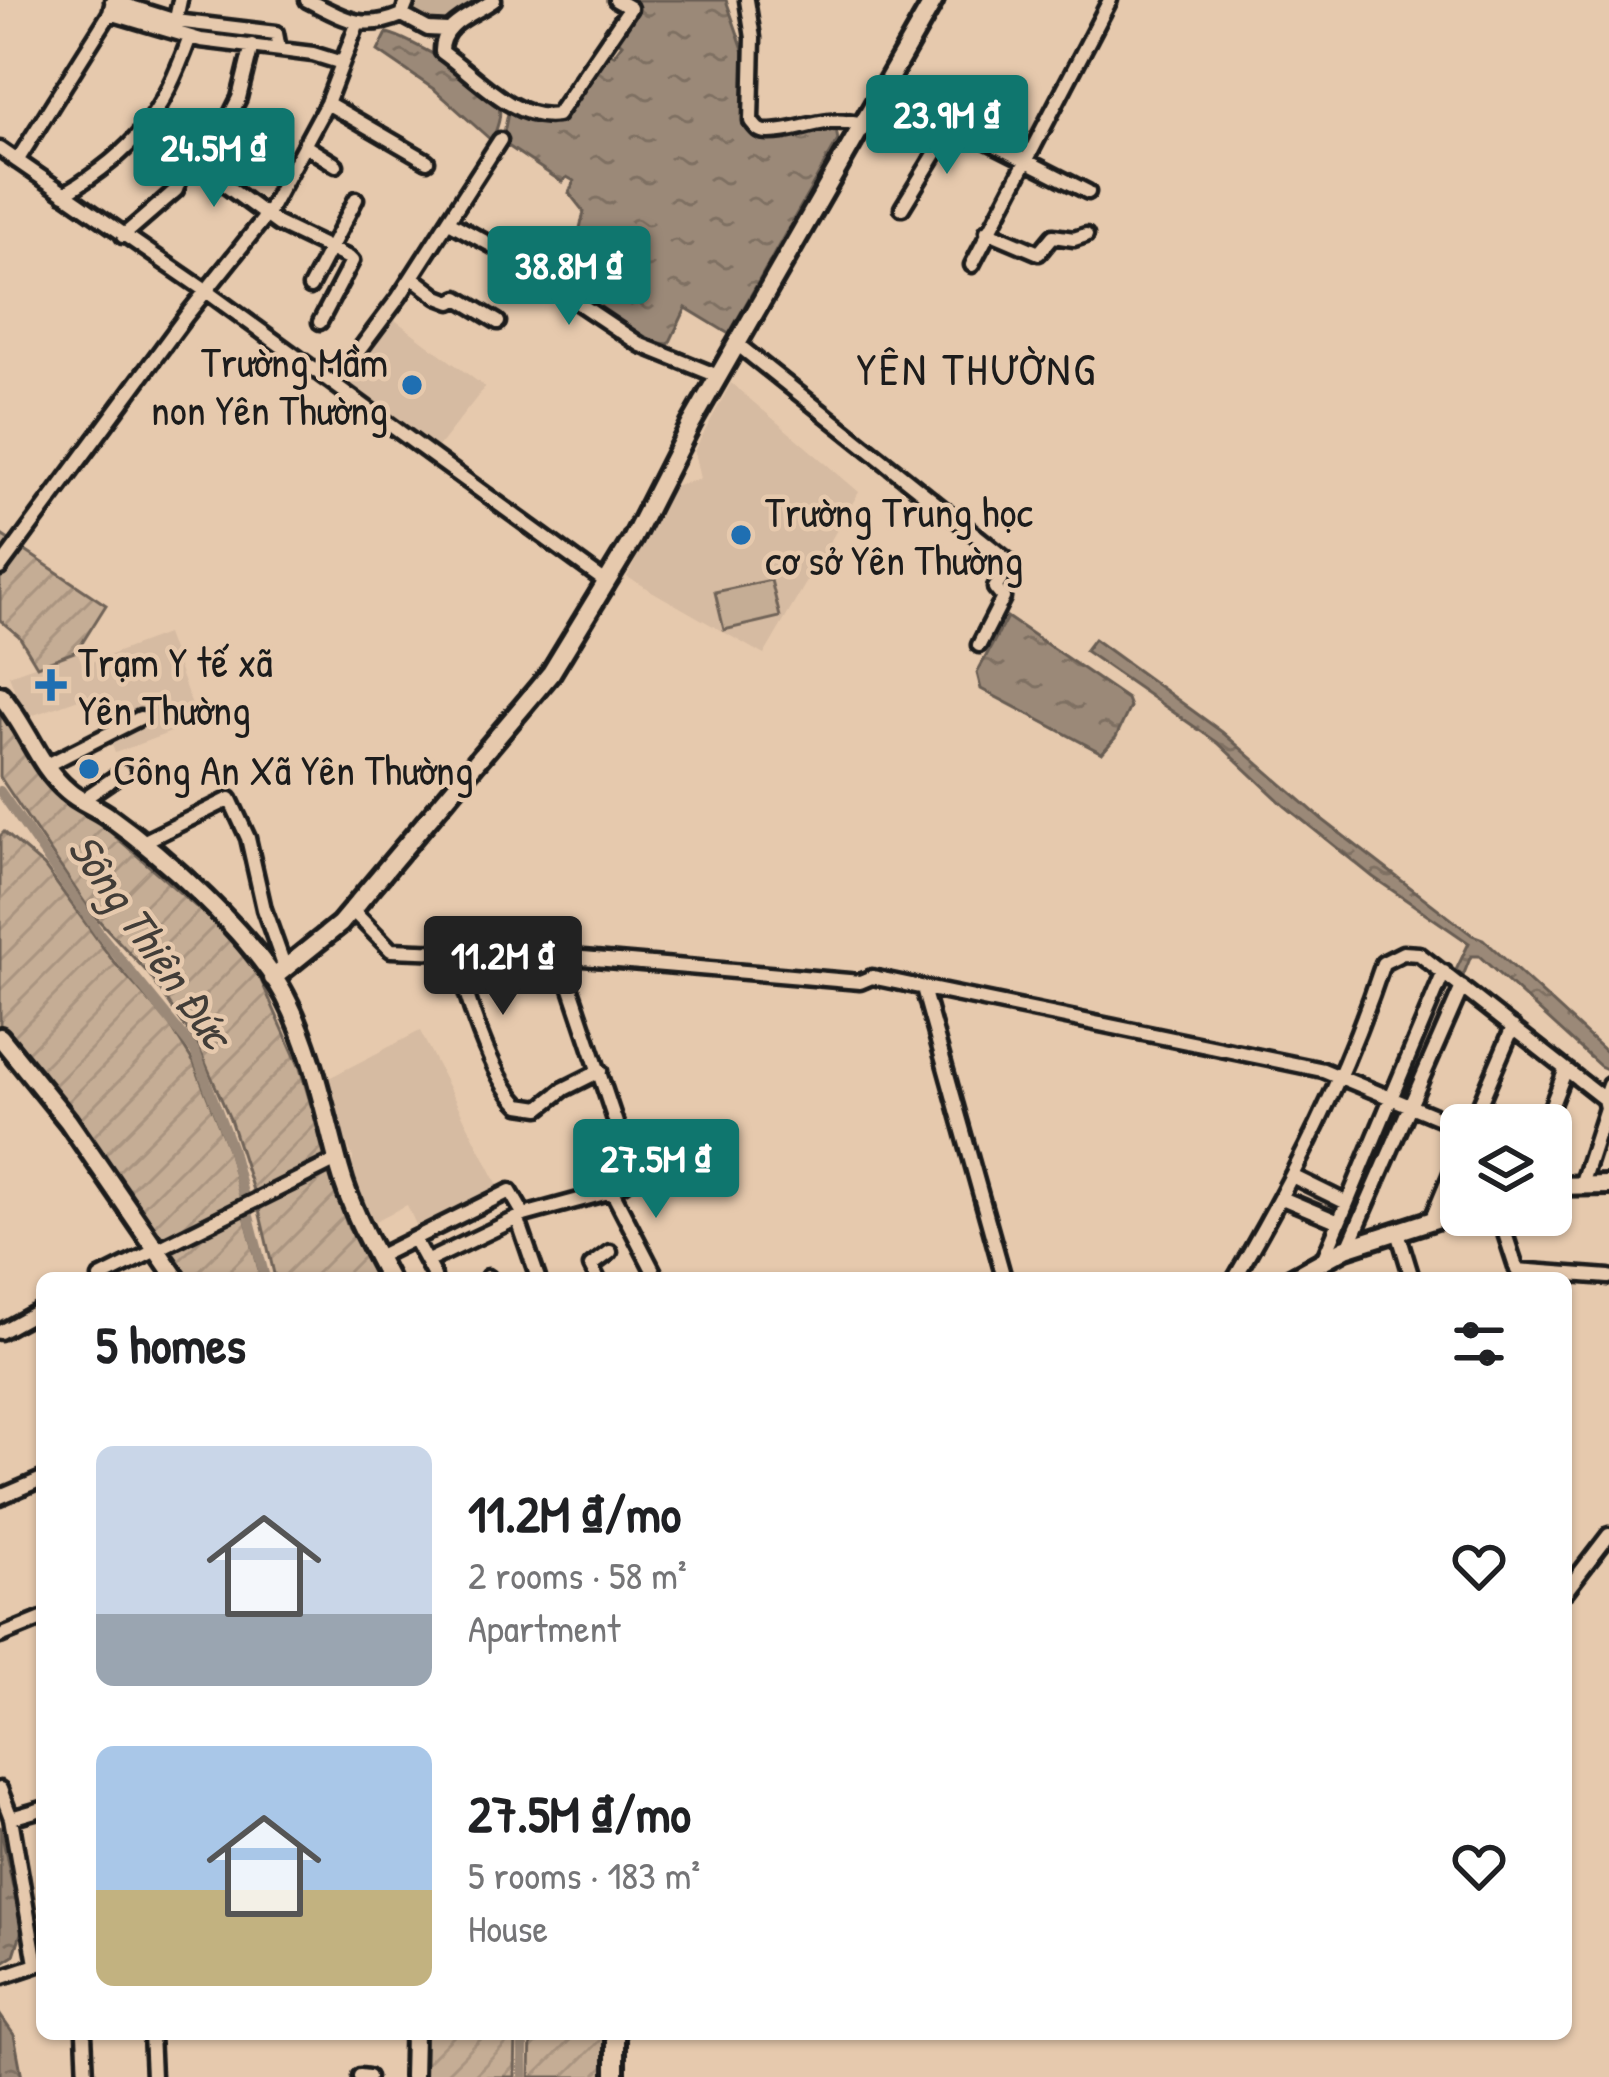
<!DOCTYPE html>
<meta charset="utf-8">
<style>
body{margin:0;font-family:"Patrick Hand",sans-serif;background:#f2f2f2;color:#202124;height:100vh;display:flex;flex-direction:column;font-size:45px;white-space:nowrap}
*{box-sizing:border-box;margin:0}
p{font-size:39px;color:#757577}
.icon{flex:none;width:66px;height:66px;fill:none;stroke:currentColor;stroke-width:2;stroke-linecap:round;stroke-linejoin:round}
.map{position:relative;flex:1;overflow:hidden}
.details{position:absolute;left:36px;top:1272px;width:1536px;height:768px;display:flex;flex-direction:column;background:#fff;border-radius:18px;box-shadow:0 3px 9px #0004}
.details>*{flex:none}
.controls{position:absolute;left:1440px;top:1104px;display:grid;gap:24px}
.controls a{display:grid;place-items:center;width:132px;height:132px;border-radius:18px;background:#fff;box-shadow:0 3px 9px #0004;font-size:60px}
.price{position:absolute;translate:-50% -102px;padding:0 27px;border-radius:12px;background:#0f766e;color:#fff;font-size:39px;line-height:78px;filter:drop-shadow(0 3px 6px #0008)}
.price::after{content:'';position:absolute;left:50%;top:72px;width:36px;height:27px;margin-left:-18px;background:inherit;clip-path:polygon(0 0,100% 0,50% 100%)}
.price.selected{background:#222;color:#fff}
ul{padding:0;list-style:none}
li{display:flex;align-items:center;gap:36px;height:300px;padding:0 60px}
li span{display:grid;place-items:center;flex:none;width:336px;height:240px;border-radius:18px;color:#555}
li>.icon{margin-inline-start:auto}
span .icon{width:144px;height:144px;fill:#fffc;stroke-width:1}
li b{font-size:51px}
h2{display:flex;justify-content:space-between;align-items:center;height:144px;padding:0 60px;font-size:51px}
.map>svg:first-child{display:block}
.built{fill:#d6bba2}
.garden{fill:url(#garden-furrows);stroke:#706458;stroke-width:3}
.pitch{fill:#c5ad95;stroke:#706458;stroke-width:3}
.water{fill:url(#water-ripples);stroke:#685d53;stroke-width:3}
.lines{fill:none;stroke-linecap:round;stroke-linejoin:round}
.canal{stroke:#9b8978;stroke-width:10}
.street-casing{stroke:#1c1c1c;stroke-width:21}
.secondary-casing{stroke:#1c1c1c;stroke-width:26}
.street{stroke:#e6c9ad;stroke-width:12}
.secondary{stroke:#e6c9ad;stroke-width:16}
.poi-dot{fill:#1f6fb2;stroke:#e6c9ad;stroke-width:4.5}
.labels{text-anchor:middle;dominant-baseline:central;stroke-width:9;stroke-linejoin:round;paint-order:stroke}
.poi-label{font-size:42px;fill:#1c1c1c;stroke:#e6c9ad;text-anchor:start}
.neighbourhood-label{font-size:45px;letter-spacing:3px;fill:#1c1c1c;stroke:#e6c9ad}
.water-label{font-size:45px;font-style:italic;fill:#423d38;stroke:#e6c9ad}
</style>
<div class="map">
<svg width="1609" height="2077" viewBox="0 0 1609 2077">
<defs>
<pattern id="garden-furrows" width="10" height="10" patternUnits="userSpaceOnUse" patternTransform="scale(3)"><rect width="10" height="10" fill="#c5ad95"/><path d="M-1 1l2-2M0 10L10 0M9 11l2-2" fill="none" stroke="#a99480"/></pattern>
<pattern id="water-ripples" width="26" height="14" patternUnits="userSpaceOnUse" patternTransform="scale(3)"><rect width="26" height="14" fill="#9b8978"/><path d="M2 4q2-2 4 0t4 0M15 11q2-2 4 0t4 0" fill="none" stroke="#7e6f62"/></pattern>
</defs>
<rect width="100%" height="100%" fill="#e6c9ad"/>
<filter id="ink" filterUnits="userSpaceOnUse"><feTurbulence type="fractalNoise" baseFrequency=".00833" numOctaves="2"/><feDisplacementMap in="SourceGraphic" scale="24" xChannelSelector="R" yChannelSelector="G"/><feConvolveMatrix kernelMatrix="1 2 1 2 8 2 1 2 1" color-interpolation-filters="sRGB"/></filter>
<g filter="url(#ink)">
<path class="built" d="M391,317L485,387L434,452L338,382Z
M731,383L859,492L764,655L627,577L673,486L700,479L694,451Z
M166,634L198,722L115,753L93,694L25,718L9,675L77,651L83,665Z
M420,1031L500,1189L416,1225L407,1205L369,1224L352,1168L353,1158L347,1143L338,1135L323,1081Z"/>
<path class="garden" d="M0,534L106,605L77,651L37,666L19,636L0,620Z
M0,706L52,788L107,829L225,932L260,978L300,1068L347,1225L380,1278H275L258,1206L230,1119L197,1044L149,974L91,912L0,777Z
M4,832L44,866L113,961L168,1022L194,1063L228,1149L261,1278H181L79,1124L0,1028V836Z
M424,2034H516L515,2077H420Z
M531,2034H607L606,2077H530Z"/>
<path class="pitch" d="M415,0H481L438,31L412,10Z
M771,580L780,617L724,630L715,592Z"/>
<path class="water" d="M636,0H726L745,55L746,121L755,137C778,143 806,128 830,126L836,130L838,140L729,334L686,308L669,344C630,342 594,308 564,285L582,250L577,240L584,212L569,193L574,181L567,177L562,182L502,142L509,109L531,120L558,118L607,51L614,55L622,44L616,39L633,17Z
M387,33C408,37 491,85 498,104C503,115 496,130 492,141L435,90L378,51Z
M1007,617L1127,699L1130,707L1116,737L1102,753L981,689L977,673Z
M1094,639L1222,732L1323,820L1472,935L1483,939L1609,1055V1070L1600,1066L1479,956H1471L1463,976L1456,970L1469,943L1373,877L1285,806L1218,743L1085,651Z
M0,1826L22,1930L14,1955L0,1964Z
M0,2015L14,2035L22,2077H0Z"/>
<g class="lines">
<path class="canal" d="M0,791L100,934L195,1051L231,1147L265,1278
M523,2077V2034"/>
<g class="street-casing">
<path id="street" d="M307,0C343,18 363,32 402,15L408,0
M494,0C474,15 441,23 442,52C475,75 514,122 557,115L630,8L616,0
M747,0L753,38L751,121C757,128 758,132 768,132C802,133 820,114 862,125
M112,1L176,21L276,33L279,49
M110,13L201,40L313,54L342,63
M402,15L428,29L447,30
M174,28L180,0
M884,89L1088,192
M327,103L427,161
M229,118L239,98L252,45
M304,145L336,165
M0,149L206,291L606,582
M17,161L110,13L113,0
M192,161L278,224L349,258L352,261L320,322
M64,194C137,150 161,116 190,37
M902,208L954,123
M449,222L493,246L641,345L718,376
M987,231L1039,253L1053,236L1074,239L1086,235
M123,236L176,190L183,171L207,144
M972,265L1110,0
M412,277L438,297L451,302L458,298L498,322
M310,287L356,199
M737,344L1012,564L995,588L1003,598L979,645
M334,384L399,297L500,140
M0,568L186,316L266,216L327,103L358,22
M45,766L140,718
M82,800L123,772
M141,843L230,799L248,838L264,909L285,968
M352,910L391,950L560,956L860,982L872,977L1323,1070L1461,1127
M455,951C465,993 490,1076 520,1105L540,1108L564,1089L600,1071
M923,988L1004,1278
M1471,1125L1513,1027
M1544,1125L1566,1069
M1292,1176L1347,1203
M1581,1185L1606,1108L1604,1099L1609,1085
M612,1191L657,1278
M1282,1198L1339,1222
M1499,1215L1517,1270L1609,1277
M518,1220L538,1278
M1431,1221L1461,1149
M1398,1232L1412,1278
M414,1239L434,1276
M1348,1248L1462,987
M377,1257L510,1191L524,1215
M1324,1258L1444,972
M428,1261L524,1215L612,1191L634,1177L560,956
M488,1277L489,1278
M100,1278L337,1160
M597,1278L591,1266L610,1252
M1235,1278C1294,1177 1346,1075 1383,963L1403,953L1419,954L1604,1099
M0,1332L42,1309
M0,1497L42,1479
M1566,1591L1609,1535
M0,1636L42,1619
M0,1789L11,1818L36,1964
M11,1818L42,1809
M0,1977L42,1963
M84,2034L86,2077
M151,2034L153,2077
M360,2076L368,2077"/>
</g>
<g class="secondary-casing">
<path id="secondary" d="M0,695C27,725 37,765 68,791C79,801 94,806 107,815C163,855 253,936 285,996C313,1050 324,1112 340,1170C350,1207 370,1244 388,1278
M273,978L340,924L551,673L632,540L691,424L934,0
M0,1037L68,1121L176,1278
M1551,1186L1609,1185
M1292,1278L1346,1248L1461,1211
M615,2034V2077
M413,2077L414,2034"/>
</g>
<use href="#street" class="street"/>
<use href="#secondary" class="secondary"/>
</g>
</g>
<g class="poi-dot">
<circle cx="412" cy="385" r="12"/>
<circle cx="741" cy="535" r="12"/>
<path d="M45 667h12v12h12v12h-12v12h-12v-12h-12v-12h12z"/>
<circle cx="89" cy="769" r="12"/>
</g>
<g class="labels">
<g class="poi-label">
<text x="388" y="361" text-anchor="end">Trường Mầm<tspan x="388" dy="48">non Yên Thường</tspan></text>
<text x="765" y="511">Trường Trung học<tspan x="765" dy="48">cơ sở Yên Thường</tspan></text>
<text x="78" y="661">Trạm Y tế xã<tspan x="78" dy="48">Yên Thường</tspan></text>
<text x="113" y="769">Công An Xã Yên Thường</text>
</g>
<g class="neighbourhood-label">
<text x="977" y="368">YÊN THƯỜNG</text>
</g>
<g class="water-label">
<text transform="translate(151 940) rotate(55)">Sông Thiên Đức</text>
</g>
</g>
</svg>
<div class="controls">
<a><svg class="icon" aria-label="layers" viewBox="0 0 24 24"><path d="M12 4l9 5-9 5-9-5zM3 14l9 5 9-5"/></svg></a>
</div>
<b class="price" style="left:947px;top:177px">23.9M ₫</b>
<b class="price" style="left:214px;top:210px">24.5M ₫</b>
<b class="price" style="left:569px;top:328px">38.8M ₫</b>
<b class="price selected" style="left:503px;top:1018px">11.2M ₫</b>
<b class="price" style="left:656px;top:1221px">27.5M ₫</b>
<section class="details">
<h2>5 homes<svg class="icon" aria-label="filters" viewBox="0 0 24 24"><path d="M4 7h16M4 17h16"/><circle cx="9" cy="7" r="2"/><circle cx="15" cy="17" r="2"/></svg></h2>
<ul>
<li><span style="background:linear-gradient(#c9d6e8 70%,#9aa5b1 0)"><svg class="icon" aria-label="home" viewBox="0 0 24 24"><path d="M3 11l9-7 9 7M6 9v11h12V9"/></svg></span><div><b>11.2M ₫/mo</b><p>2 rooms · 58 m²</p><p>Apartment</p></div><svg class="icon" aria-label="heart" viewBox="0 0 24 24"><path d="M12 20l-8-8c-3-5 5-10 8-4 3-6 11-1 8 4z"/></svg></li>
<li><span style="background:linear-gradient(#a9c7e8 60%,#c2b280 0)"><svg class="icon" aria-label="home" viewBox="0 0 24 24"><path d="M3 11l9-7 9 7M6 9v11h12V9"/></svg></span><div><b>27.5M ₫/mo</b><p>5 rooms · 183 m²</p><p>House</p></div><svg class="icon" aria-label="heart" viewBox="0 0 24 24"><path d="M12 20l-8-8c-3-5 5-10 8-4 3-6 11-1 8 4z"/></svg></li>
</ul>
</section>
</div>
